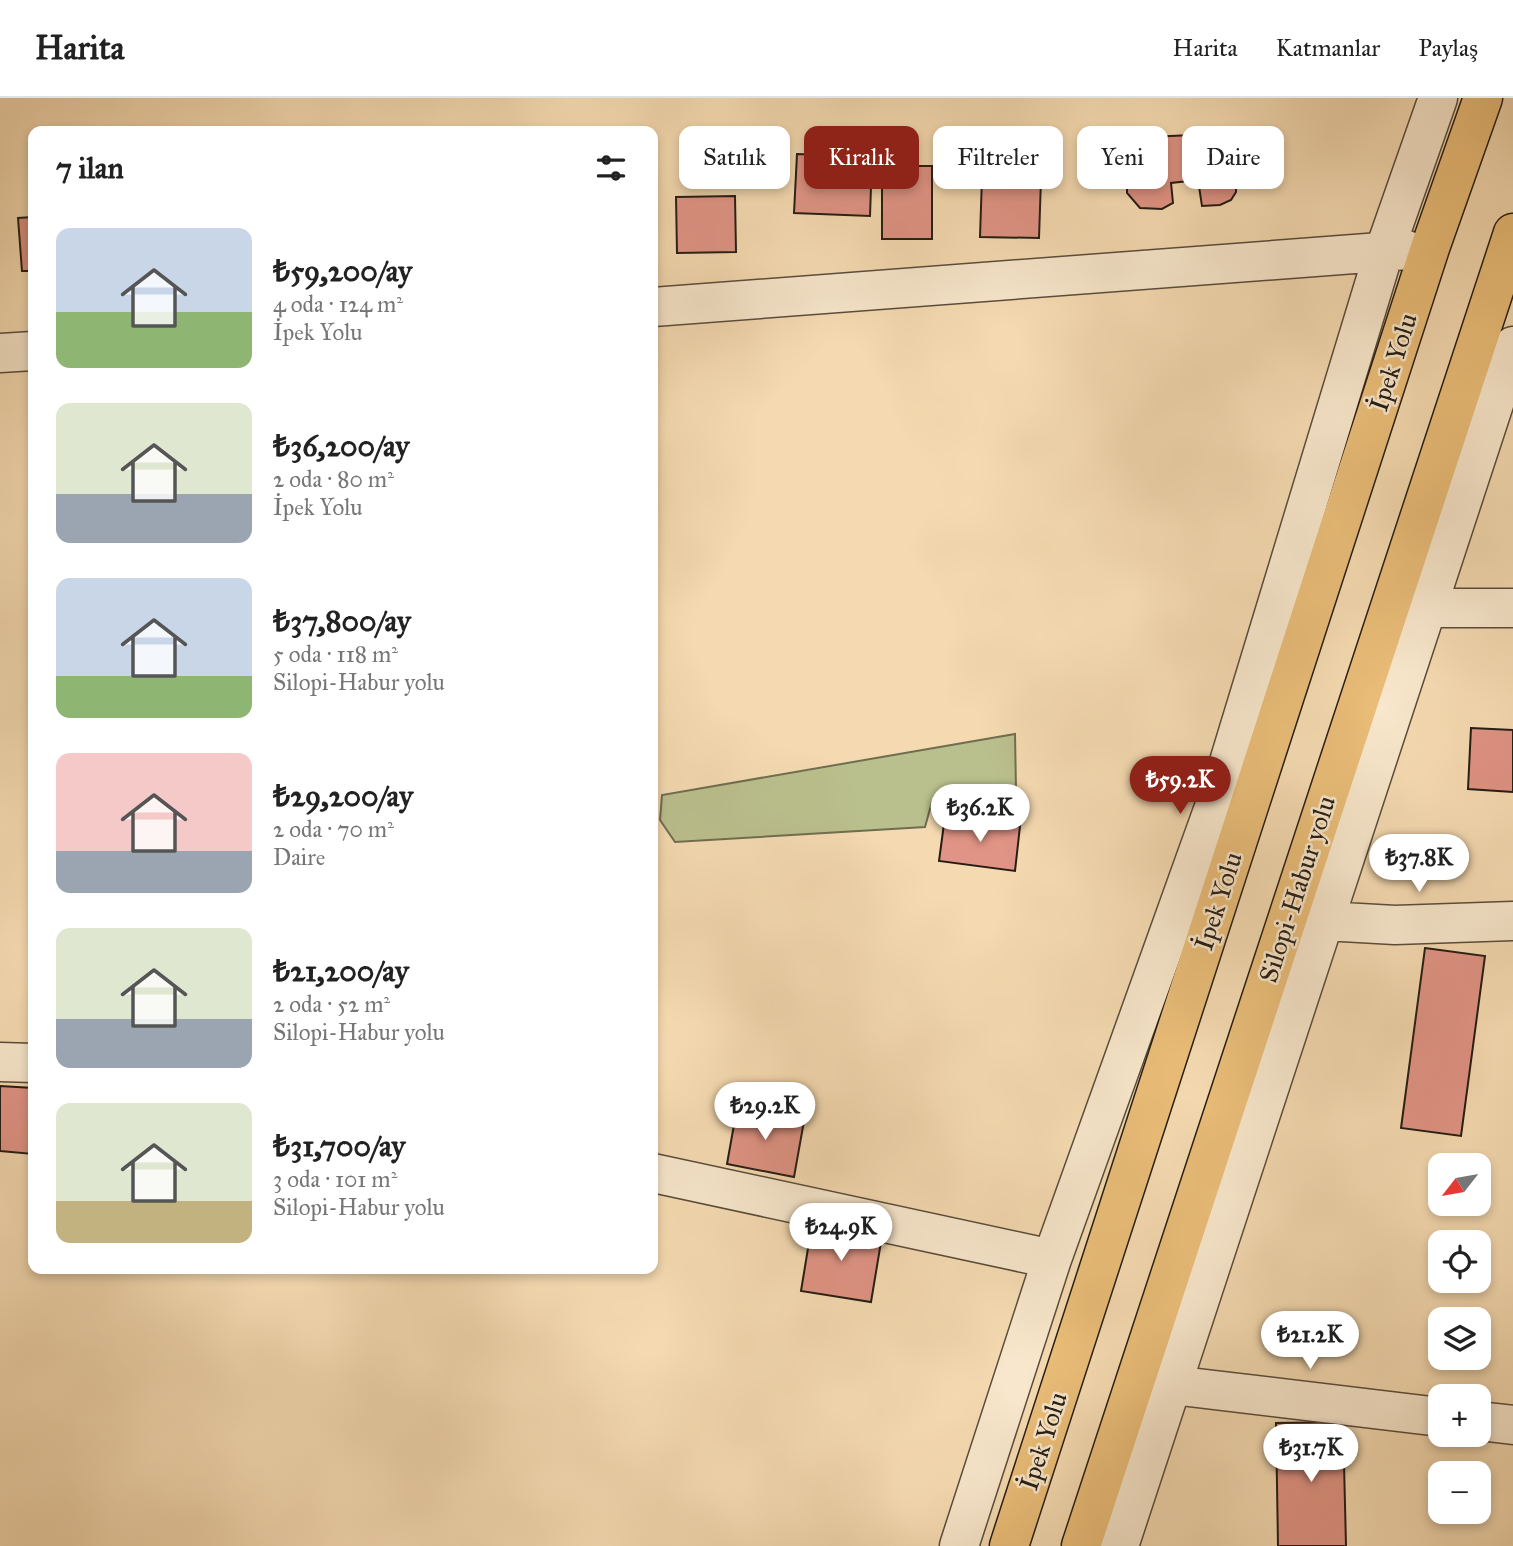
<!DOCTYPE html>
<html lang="tr">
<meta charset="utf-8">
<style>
body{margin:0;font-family:"IM FELL Great Primer",serif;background:#f2f2f2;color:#222;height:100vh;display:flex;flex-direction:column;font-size:26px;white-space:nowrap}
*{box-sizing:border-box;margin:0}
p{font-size:23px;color:#767676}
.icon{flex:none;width:38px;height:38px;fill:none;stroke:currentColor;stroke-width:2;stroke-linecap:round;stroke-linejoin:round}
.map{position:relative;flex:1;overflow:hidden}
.sheet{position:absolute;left:28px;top:28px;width:630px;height:1148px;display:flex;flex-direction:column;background:#fff;border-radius:14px;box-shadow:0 4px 10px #0003}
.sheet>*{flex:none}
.guide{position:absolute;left:679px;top:28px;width:665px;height:63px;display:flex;gap:14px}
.needle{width:46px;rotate:239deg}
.buttons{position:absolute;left:1428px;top:1055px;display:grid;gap:14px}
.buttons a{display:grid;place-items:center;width:63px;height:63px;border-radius:14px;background:#fff;box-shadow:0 4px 10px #0003;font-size:35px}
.price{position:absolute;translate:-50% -60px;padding:0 16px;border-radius:24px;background:#fff;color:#222;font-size:23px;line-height:46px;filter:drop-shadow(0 2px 4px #0008)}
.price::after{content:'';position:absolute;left:50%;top:42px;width:21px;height:16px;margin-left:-10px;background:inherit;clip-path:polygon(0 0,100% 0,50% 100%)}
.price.selected{background:#8f2418;color:#fff}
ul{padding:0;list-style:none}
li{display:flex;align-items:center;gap:21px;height:175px;padding:0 28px}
li span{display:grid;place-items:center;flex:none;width:196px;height:140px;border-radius:14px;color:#555}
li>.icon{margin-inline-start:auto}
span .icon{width:84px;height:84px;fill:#fffc;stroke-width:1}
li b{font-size:30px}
h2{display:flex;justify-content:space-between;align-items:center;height:84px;padding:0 28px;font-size:30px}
.pill{padding:0 24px;border-radius:14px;background:#fff;box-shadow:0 4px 10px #0003;font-size:24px;line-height:63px}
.pill.selected{background:#8f2418;color:#fff}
header{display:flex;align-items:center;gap:42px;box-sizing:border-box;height:98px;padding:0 35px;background:#fff;border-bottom:2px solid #e0e0e0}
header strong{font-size:33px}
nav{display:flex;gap:38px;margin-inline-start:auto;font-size:24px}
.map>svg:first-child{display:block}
.green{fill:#bac08d;stroke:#706e51;stroke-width:2}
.building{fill:#e09485;stroke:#251d15;stroke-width:2}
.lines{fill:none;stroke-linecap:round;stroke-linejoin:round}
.minor-casing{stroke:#594c3c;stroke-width:41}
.highway-casing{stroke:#251d15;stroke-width:41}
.minor{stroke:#f8e7cc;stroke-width:38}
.highway{stroke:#eabd78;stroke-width:38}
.labels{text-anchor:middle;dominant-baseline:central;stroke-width:5;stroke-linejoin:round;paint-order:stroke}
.street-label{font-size:26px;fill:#251d15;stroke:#f8e7cc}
</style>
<header>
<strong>Harita</strong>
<nav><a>Harita</a><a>Katmanlar</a><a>Paylaş</a></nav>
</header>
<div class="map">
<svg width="1513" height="1448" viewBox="0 0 1513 1448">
<rect width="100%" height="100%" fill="#f5dab1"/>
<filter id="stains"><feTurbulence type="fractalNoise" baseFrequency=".00286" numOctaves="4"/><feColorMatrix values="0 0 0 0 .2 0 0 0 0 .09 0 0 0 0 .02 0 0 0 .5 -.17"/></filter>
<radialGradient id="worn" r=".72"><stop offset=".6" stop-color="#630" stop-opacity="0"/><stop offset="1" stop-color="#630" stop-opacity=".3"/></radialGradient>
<path class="green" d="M1015,636L1016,692L932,704L925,729L675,744L660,722L662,697Z"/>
<path class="building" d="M1236,35V94L1231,102L1220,107L1202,108L1198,82L1171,85L1173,105L1162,111L1140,110L1127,95V40Z
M797,56L872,59L870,118L794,115Z
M882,68H932V141H882Z
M982,79L1041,81L1039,140L980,139Z
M735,98L736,154L677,155L676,99Z
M33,119V173H22L18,120Z
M1471,630L1513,632V694L1468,691Z
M945,718L1020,728L1015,773L939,763Z
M1425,850L1485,858L1461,1038L1401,1030Z
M0,988L33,990V1056L0,1053Z
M737,1010L804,1023L794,1079L727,1066Z
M812,1126L882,1138L871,1204L801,1193Z
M1343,1324L1346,1448H1278L1276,1325Z"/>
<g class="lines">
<g class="minor-casing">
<path id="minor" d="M653,209L1407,152
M0,255L33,253
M1427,510H1513
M1324,823L1395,827L1513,823
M0,964L33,965
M653,1075L1052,1161
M1172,1287L1440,1319
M1479,1323L1513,1327
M959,1448L1052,1161L1222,687L1384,154L1438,0
M1119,1448L1513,248"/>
</g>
<g class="highway-casing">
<path id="highway" d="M1009,1448L1430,150L1483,0
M1081,1448L1513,135"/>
</g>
<use href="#minor" class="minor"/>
<use href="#highway" class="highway"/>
</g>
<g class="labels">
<g class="street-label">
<text transform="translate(1393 264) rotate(-72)">İpek Yolu</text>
<text transform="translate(1297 791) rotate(-72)">Silopi-Habur yolu</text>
<text transform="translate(1218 803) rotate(-72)">İpek Yolu</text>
<text transform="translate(1043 1343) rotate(-72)">İpek Yolu</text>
</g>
</g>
<rect width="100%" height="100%" filter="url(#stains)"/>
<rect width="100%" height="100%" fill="url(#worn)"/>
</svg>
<div class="buttons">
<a><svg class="needle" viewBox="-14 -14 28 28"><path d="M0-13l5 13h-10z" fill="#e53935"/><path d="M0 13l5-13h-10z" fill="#767676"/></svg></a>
<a><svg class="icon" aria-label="locate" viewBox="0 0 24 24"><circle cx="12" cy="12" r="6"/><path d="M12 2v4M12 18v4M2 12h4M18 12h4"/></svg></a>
<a><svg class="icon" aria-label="layers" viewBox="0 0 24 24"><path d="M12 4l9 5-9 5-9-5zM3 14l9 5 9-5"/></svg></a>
<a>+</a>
<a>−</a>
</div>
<b class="price selected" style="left:1180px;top:718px">₺59.2K</b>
<b class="price" style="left:980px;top:746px">₺36.2K</b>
<b class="price" style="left:1419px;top:796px">₺37.8K</b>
<b class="price" style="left:765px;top:1044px">₺29.2K</b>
<b class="price" style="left:841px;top:1165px">₺24.9K</b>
<b class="price" style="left:1310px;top:1273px">₺21.2K</b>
<b class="price" style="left:1311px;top:1386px">₺31.7K</b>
<div class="guide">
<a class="pill">Satılık</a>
<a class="pill selected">Kiralık</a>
<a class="pill">Filtreler</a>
<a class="pill">Yeni</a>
<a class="pill">Daire</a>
</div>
<section class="sheet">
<h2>7 ilan<svg class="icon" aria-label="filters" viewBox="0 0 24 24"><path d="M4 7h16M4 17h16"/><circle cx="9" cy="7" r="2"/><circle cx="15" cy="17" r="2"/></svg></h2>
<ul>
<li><span style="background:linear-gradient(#c9d6e8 60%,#8fb573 0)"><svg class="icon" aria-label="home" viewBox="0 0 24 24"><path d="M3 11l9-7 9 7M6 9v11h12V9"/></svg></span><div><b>₺59,200/ay</b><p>4 oda · 124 m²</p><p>İpek Yolu</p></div></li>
<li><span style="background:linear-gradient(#dfe7d0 65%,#9aa5b1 0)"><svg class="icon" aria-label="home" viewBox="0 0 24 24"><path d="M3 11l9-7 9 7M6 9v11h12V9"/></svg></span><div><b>₺36,200/ay</b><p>2 oda · 80 m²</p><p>İpek Yolu</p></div></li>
<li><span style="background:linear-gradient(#c9d6e8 70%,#8fb573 0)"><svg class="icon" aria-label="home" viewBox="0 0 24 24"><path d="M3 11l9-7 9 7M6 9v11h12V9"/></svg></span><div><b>₺37,800/ay</b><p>5 oda · 118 m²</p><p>Silopi-Habur yolu</p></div></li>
<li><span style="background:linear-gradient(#f6c9c9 70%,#9aa5b1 0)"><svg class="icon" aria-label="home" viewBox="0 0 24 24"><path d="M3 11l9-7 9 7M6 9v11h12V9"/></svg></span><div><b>₺29,200/ay</b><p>2 oda · 70 m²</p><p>Daire</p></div></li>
<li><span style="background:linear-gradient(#dfe7d0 65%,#9aa5b1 0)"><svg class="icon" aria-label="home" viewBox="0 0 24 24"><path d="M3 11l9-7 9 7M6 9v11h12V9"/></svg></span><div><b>₺21,200/ay</b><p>2 oda · 52 m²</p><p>Silopi-Habur yolu</p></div></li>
<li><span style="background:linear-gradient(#dfe7d0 70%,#c2b280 0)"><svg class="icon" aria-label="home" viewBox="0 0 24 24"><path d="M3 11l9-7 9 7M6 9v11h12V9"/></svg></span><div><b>₺31,700/ay</b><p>3 oda · 101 m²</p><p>Silopi-Habur yolu</p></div></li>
</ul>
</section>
</div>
